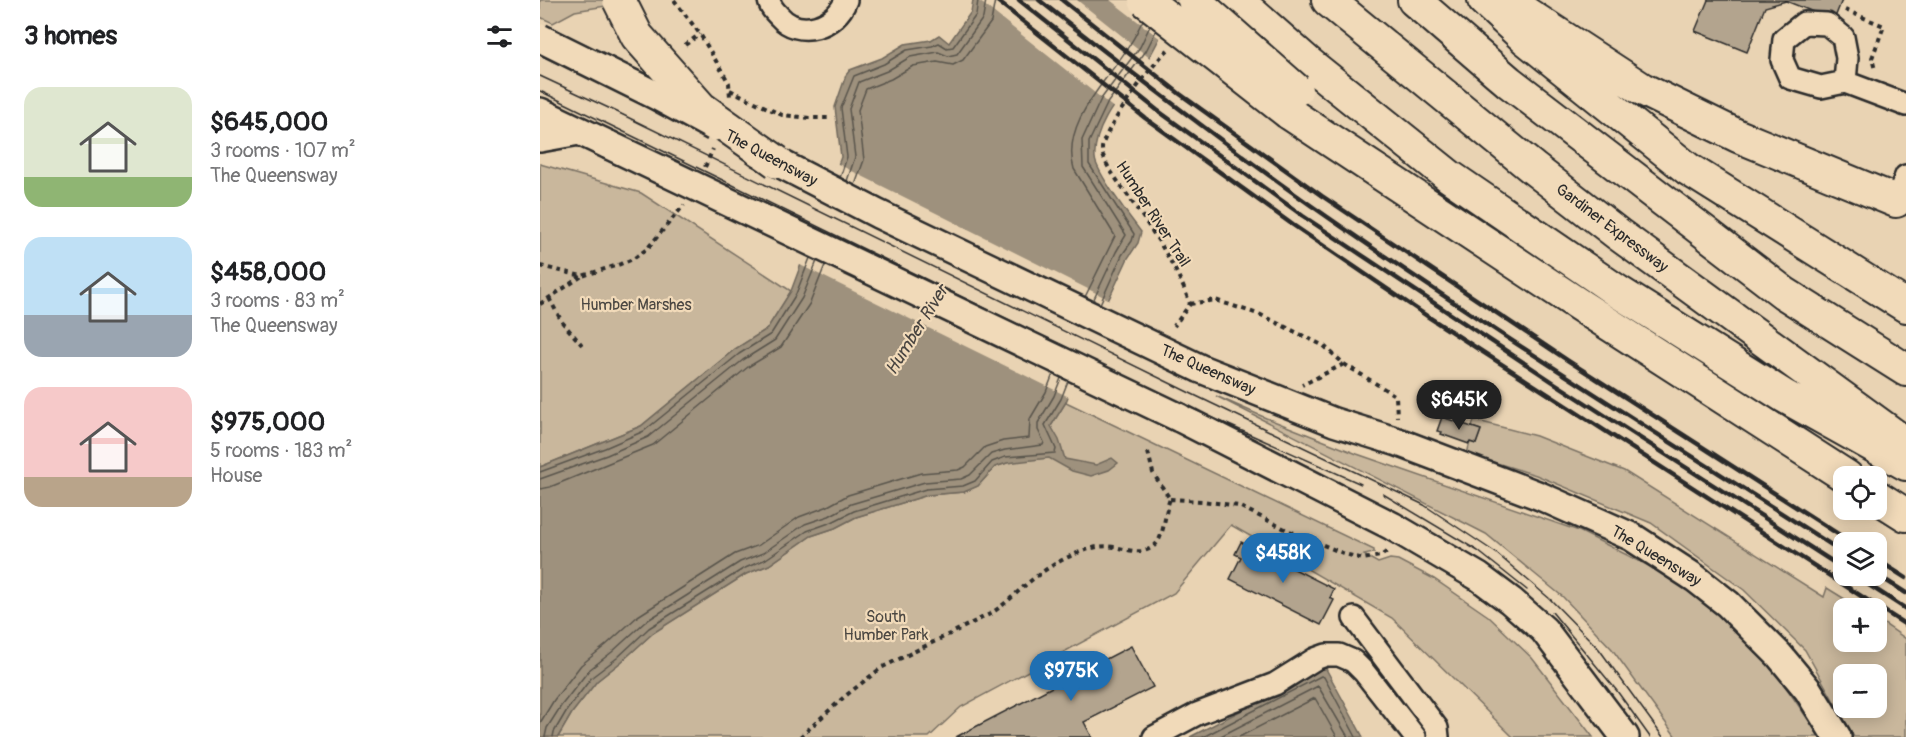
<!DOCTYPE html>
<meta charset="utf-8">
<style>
body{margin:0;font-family:Pangolin,sans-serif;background:#f6f6f6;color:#202124;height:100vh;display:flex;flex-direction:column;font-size:22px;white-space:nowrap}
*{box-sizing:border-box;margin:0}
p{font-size:20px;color:#757577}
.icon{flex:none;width:33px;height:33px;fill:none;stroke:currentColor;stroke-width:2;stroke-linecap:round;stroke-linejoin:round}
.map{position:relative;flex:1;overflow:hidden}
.drawer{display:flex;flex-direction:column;background:#fff;width:540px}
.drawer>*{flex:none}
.fabs{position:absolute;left:1293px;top:466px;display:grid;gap:12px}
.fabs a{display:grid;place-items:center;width:54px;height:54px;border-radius:12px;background:#fff;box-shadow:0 3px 15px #0003;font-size:30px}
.price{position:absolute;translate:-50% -51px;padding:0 14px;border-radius:21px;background:#1f6fb2;color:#fff;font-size:20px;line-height:39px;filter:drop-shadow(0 2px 3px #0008)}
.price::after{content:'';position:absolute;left:50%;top:36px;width:18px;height:14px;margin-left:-9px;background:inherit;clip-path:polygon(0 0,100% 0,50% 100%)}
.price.on{background:#222;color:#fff}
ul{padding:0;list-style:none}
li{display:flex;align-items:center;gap:18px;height:150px;padding:0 24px}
li span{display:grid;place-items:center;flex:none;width:168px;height:120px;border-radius:18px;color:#555}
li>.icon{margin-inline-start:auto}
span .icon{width:72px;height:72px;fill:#fffc;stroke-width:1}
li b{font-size:26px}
h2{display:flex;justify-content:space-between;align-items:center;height:72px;padding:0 24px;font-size:26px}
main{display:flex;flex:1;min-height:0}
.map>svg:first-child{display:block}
.green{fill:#c9b79c;stroke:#7a7164;stroke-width:1.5;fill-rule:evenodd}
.water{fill:#9e917d;stroke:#70685c;stroke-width:1.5}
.pier{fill:#e9d3b3}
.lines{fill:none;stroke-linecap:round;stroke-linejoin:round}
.shore{stroke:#59544c;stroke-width:1.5}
.building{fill:#b3a48e;stroke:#2b2b2b;stroke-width:1.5}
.minor-casing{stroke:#2b2b2b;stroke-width:26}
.major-casing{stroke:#2b2b2b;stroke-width:32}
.highway-casing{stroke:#2b2b2b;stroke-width:36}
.path{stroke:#2b2b2b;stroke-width:4;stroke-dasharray:4.5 4.5;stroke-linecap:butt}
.minor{stroke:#f1dab9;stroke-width:21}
.major{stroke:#f1dab9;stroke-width:27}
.highway{stroke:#f1dab9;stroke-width:32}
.tram{stroke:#2b2b2b;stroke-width:1.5}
.rail{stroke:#2b2b2b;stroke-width:4.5}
.major-bridge-casing{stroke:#2b2b2b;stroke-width:32;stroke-linecap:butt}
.highway-bridge-casing{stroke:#2b2b2b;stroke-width:36;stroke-linecap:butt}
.major-bridge{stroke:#f1dab9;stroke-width:27}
.highway-bridge{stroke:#f1dab9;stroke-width:32}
.labels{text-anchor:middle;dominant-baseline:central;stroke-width:4.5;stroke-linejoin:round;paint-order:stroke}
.street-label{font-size:16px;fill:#2b2b2b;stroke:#f1dab9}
.park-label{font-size:16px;fill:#4b4742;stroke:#f1dab9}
.water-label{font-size:18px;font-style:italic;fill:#484440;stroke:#f1dab9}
</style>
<main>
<section class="drawer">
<h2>3 homes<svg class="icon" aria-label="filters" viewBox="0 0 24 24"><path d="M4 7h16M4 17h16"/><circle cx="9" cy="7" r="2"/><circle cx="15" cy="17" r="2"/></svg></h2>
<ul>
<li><span style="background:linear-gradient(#dfe7d0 75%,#8fb573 0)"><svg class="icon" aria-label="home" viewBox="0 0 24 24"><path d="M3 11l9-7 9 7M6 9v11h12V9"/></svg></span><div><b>$645,000</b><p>3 rooms · 107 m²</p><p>The Queensway</p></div></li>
<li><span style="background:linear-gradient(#bfe0f5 65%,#9aa5b1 0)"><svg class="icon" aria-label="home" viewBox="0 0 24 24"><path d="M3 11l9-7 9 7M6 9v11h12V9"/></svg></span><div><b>$458,000</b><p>3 rooms · 83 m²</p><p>The Queensway</p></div></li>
<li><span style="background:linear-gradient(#f6c9c9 75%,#b9a48a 0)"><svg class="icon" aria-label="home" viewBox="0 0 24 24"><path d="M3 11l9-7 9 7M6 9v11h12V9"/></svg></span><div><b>$975,000</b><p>5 rooms · 183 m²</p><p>House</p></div></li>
</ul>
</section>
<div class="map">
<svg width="1366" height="737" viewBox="0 0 1366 737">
<rect width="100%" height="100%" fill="#e9d3b3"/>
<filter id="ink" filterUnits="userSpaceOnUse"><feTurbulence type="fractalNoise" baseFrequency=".0167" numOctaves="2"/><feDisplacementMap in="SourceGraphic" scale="12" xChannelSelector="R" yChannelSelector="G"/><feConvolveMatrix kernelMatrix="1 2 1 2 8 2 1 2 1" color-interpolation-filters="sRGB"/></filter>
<g filter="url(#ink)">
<path class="green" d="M0,0H63L66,6L35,11L13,23L0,17Z
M0,164L101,193L251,291L227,329L195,349L101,426L0,467Z
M676,396L726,418L817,454L1039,531L1119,571L1171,607L1237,674L1280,737H1136L1072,649L1023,597L946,534Z
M526,402L834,550V553L824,555L838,563L850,559L858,560L894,579L948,616L992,658L1053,737H973L852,618L691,525L634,593L421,707L389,737H18L32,713L57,681L81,662L113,633L206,574L229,565L271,536L295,528L316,517L388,495L424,492L438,486L455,467L467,463L511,426Z
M934,420L996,436L1084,471L1284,597L1287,588L1321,609H1304V642H1336L1337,619L1366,639V737H1314L1265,650L1204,590L1111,523L996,475L927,454L930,442L936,444L941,430L932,427ZM1304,675H1336V708H1304Z"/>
<path class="water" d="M433,0H638C629,18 621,37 611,54C593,83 552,121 555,158C556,172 591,219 601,232L598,243L588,258L554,331L526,402L511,426L519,440L525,459L556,465L572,458L578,463L569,470L551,476L532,471L509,458L467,463L455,467L438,486L424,492L388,495L316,517L295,528L271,536L229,565L206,574L113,633L81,662L57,681L32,713L18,737H0V467L101,426L195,349L227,329L251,291L301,157L295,107L306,75L310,70L342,58L365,44L391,40L399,35L409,43L431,12Z
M785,667L823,737H650Z"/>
<path class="pier" d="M438,0H537L611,59L575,109Z
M570,0H641L622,40Z
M296,163L572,301L531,398L258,264Z"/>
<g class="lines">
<path class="shore" d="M300,178L307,157L301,108L314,76L344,64L367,50L392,46L399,43L407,48L413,47L436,15L438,0
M307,181L315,157L309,109L319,82L347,71L370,57L398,52L408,56L417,54L443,18L446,0
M315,185L324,160L318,110L326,89L351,79L373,66L397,62L413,65L423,60L451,22L455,0
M545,297L575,236L534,169C520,121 571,78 592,41C596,35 599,27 603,20
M553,301L576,252L586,235L543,167L542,140L561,99L600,47L610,26
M560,304L582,255L592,241L594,234L549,164V142L568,102L606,51L616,31
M0,472L65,448L104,431L199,354L231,334L256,294L270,258
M0,479L67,455L108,437L203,360L235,340L262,298L277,261
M0,489L10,487L113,445L208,367L241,347L270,303L285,265
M0,723L14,700L41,665L66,645L98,616L195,554L219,545L259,517L286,507L308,495L381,473L418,470L425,467L445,447L463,441L489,438L490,419L506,392L513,374
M5,737L7,728L21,706L49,670L72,652L105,622L200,562L223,553L265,524L289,516L311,504L385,482L421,479L430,475L451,454L465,450L503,445L504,442L498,430V423L514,396L521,378
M13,737L14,732L27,710L52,677L77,658L109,628L203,569L226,559L267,531L292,522L314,511L386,489L423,486L435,481L452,462L465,457L515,453L516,449L505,425L521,399L528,381
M663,737L781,676L784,677L816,737
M679,737L778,686L808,737
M699,737L775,698L797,737"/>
</g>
<path class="building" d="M1168,0H1302L1294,20L1246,1L1225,7L1207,52L1155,31Z
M902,417L941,430L936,444L930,442L929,444L901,434L902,432L897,431Z
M701,542L794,589L790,598L794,600L781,625L690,579L701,557L695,554Z
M591,646L613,687L544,722L552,737H416Z"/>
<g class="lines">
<g class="minor-casing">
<path id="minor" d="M229,0C230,7 234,11 239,16C259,39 296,27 306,0
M1305,82L1307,58L1303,37L1287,24L1264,23L1244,39L1242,60L1250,78L1281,87L1305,82L1366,105
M1356,201L1366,176
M814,618L897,728L898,737
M614,737L657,714L735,684L775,659L786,655H799L813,661L824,672L875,737"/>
</g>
<g class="major-casing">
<path id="major" d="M0,112L69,145
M0,138L39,131
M661,369L794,422L858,442L1000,496L1092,537L1155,578L1188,604L1239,655L1268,690L1297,737
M640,418L852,526L939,577L971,601L1004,630L1085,737"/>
</g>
<g class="highway-casing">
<path id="highway" d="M697,0L767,62L909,176L1077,291L1244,396L1366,464
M788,0L993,168L1078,234L1366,444
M874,0L969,82L1244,293L1366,370
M944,0L986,39L1148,169L1366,306
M970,0L987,14L1102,89L1198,136L1356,201
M749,113L1041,306L1307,477
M1336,496L1366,515"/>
</g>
<path class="path" d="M134,0L160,34L189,83L190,97
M1305,10L1344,26L1332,58L1335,70
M145,45L160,34
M628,50C614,61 563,131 562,148C562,156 566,163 570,170C599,213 633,255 650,304L634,326
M190,90L242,115L269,118H291
M165,167L173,149
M0,266L42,276L78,265L93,259L107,249L144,205
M9,298L22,322L42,345
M0,304L42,276
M650,304L675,300L721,315L784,346L804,364L762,385
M804,364L856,396L857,417
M608,452L613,473L630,499
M630,499L662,501L699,506L747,530L805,554L823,559L841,556L849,550
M260,737L304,697L341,668L450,614C468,603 480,588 497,576C511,565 530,555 546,550C555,547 564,545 574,547C586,549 602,556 614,546C625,537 624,513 630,499"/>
<use href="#minor" class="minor"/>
<use href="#major" class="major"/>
<use href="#highway" class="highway"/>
<path class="tram" d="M0,76L75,111L650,393L884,505L956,553L1010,599L1059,649L1123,737
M0,91L644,405L821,484
M843,494L938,551L987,590
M1012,612L1077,691L1110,737"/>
<path class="rail" d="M456,0L605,118L753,225L887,316L1366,625
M479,0L617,110L763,216L1013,382L1304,569
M499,0C588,70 677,139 769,204C943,326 1125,438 1304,553
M522,0L640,94L782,196L1027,360L1312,543
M1336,559L1366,578
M1336,574L1366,593
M1315,576L1366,609"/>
<g class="major-bridge-casing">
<path id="major-bridge" d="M0,38L117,96L174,127
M69,145L640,418
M218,152L338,214L661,369"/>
</g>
<g class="highway-bridge-casing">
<path id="highway-bridge" d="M79,0L97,36L161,108L237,162
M605,0L749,113
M654,0L756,90"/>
</g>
<use href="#major-bridge" class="major-bridge"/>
<use href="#highway-bridge" class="highway-bridge"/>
</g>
</g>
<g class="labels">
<g class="street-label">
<text transform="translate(231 158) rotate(28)">The Queensway</text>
<text transform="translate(613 214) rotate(57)">Humber River Trail</text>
<text transform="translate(1072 228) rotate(37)">Gardiner Expressway</text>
<text transform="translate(668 370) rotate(24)">The Queensway</text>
<text transform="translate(1116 556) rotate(31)">The Queensway</text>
</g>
<g class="park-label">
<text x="96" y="305">Humber Marshes</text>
<text x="346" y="617">South<tspan x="346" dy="18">Humber Park</tspan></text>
</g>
<g class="water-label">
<text transform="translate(377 330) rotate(-58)">Humber River</text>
</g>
</g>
</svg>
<div class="fabs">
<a><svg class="icon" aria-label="locate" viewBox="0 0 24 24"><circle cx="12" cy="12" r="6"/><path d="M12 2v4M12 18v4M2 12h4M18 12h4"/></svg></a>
<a><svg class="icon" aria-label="layers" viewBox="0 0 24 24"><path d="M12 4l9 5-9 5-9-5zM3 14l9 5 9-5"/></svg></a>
<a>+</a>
<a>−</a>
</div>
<b class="price on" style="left:919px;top:431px">$645K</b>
<b class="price" style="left:743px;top:584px">$458K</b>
<b class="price" style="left:531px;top:702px">$975K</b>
</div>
</main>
